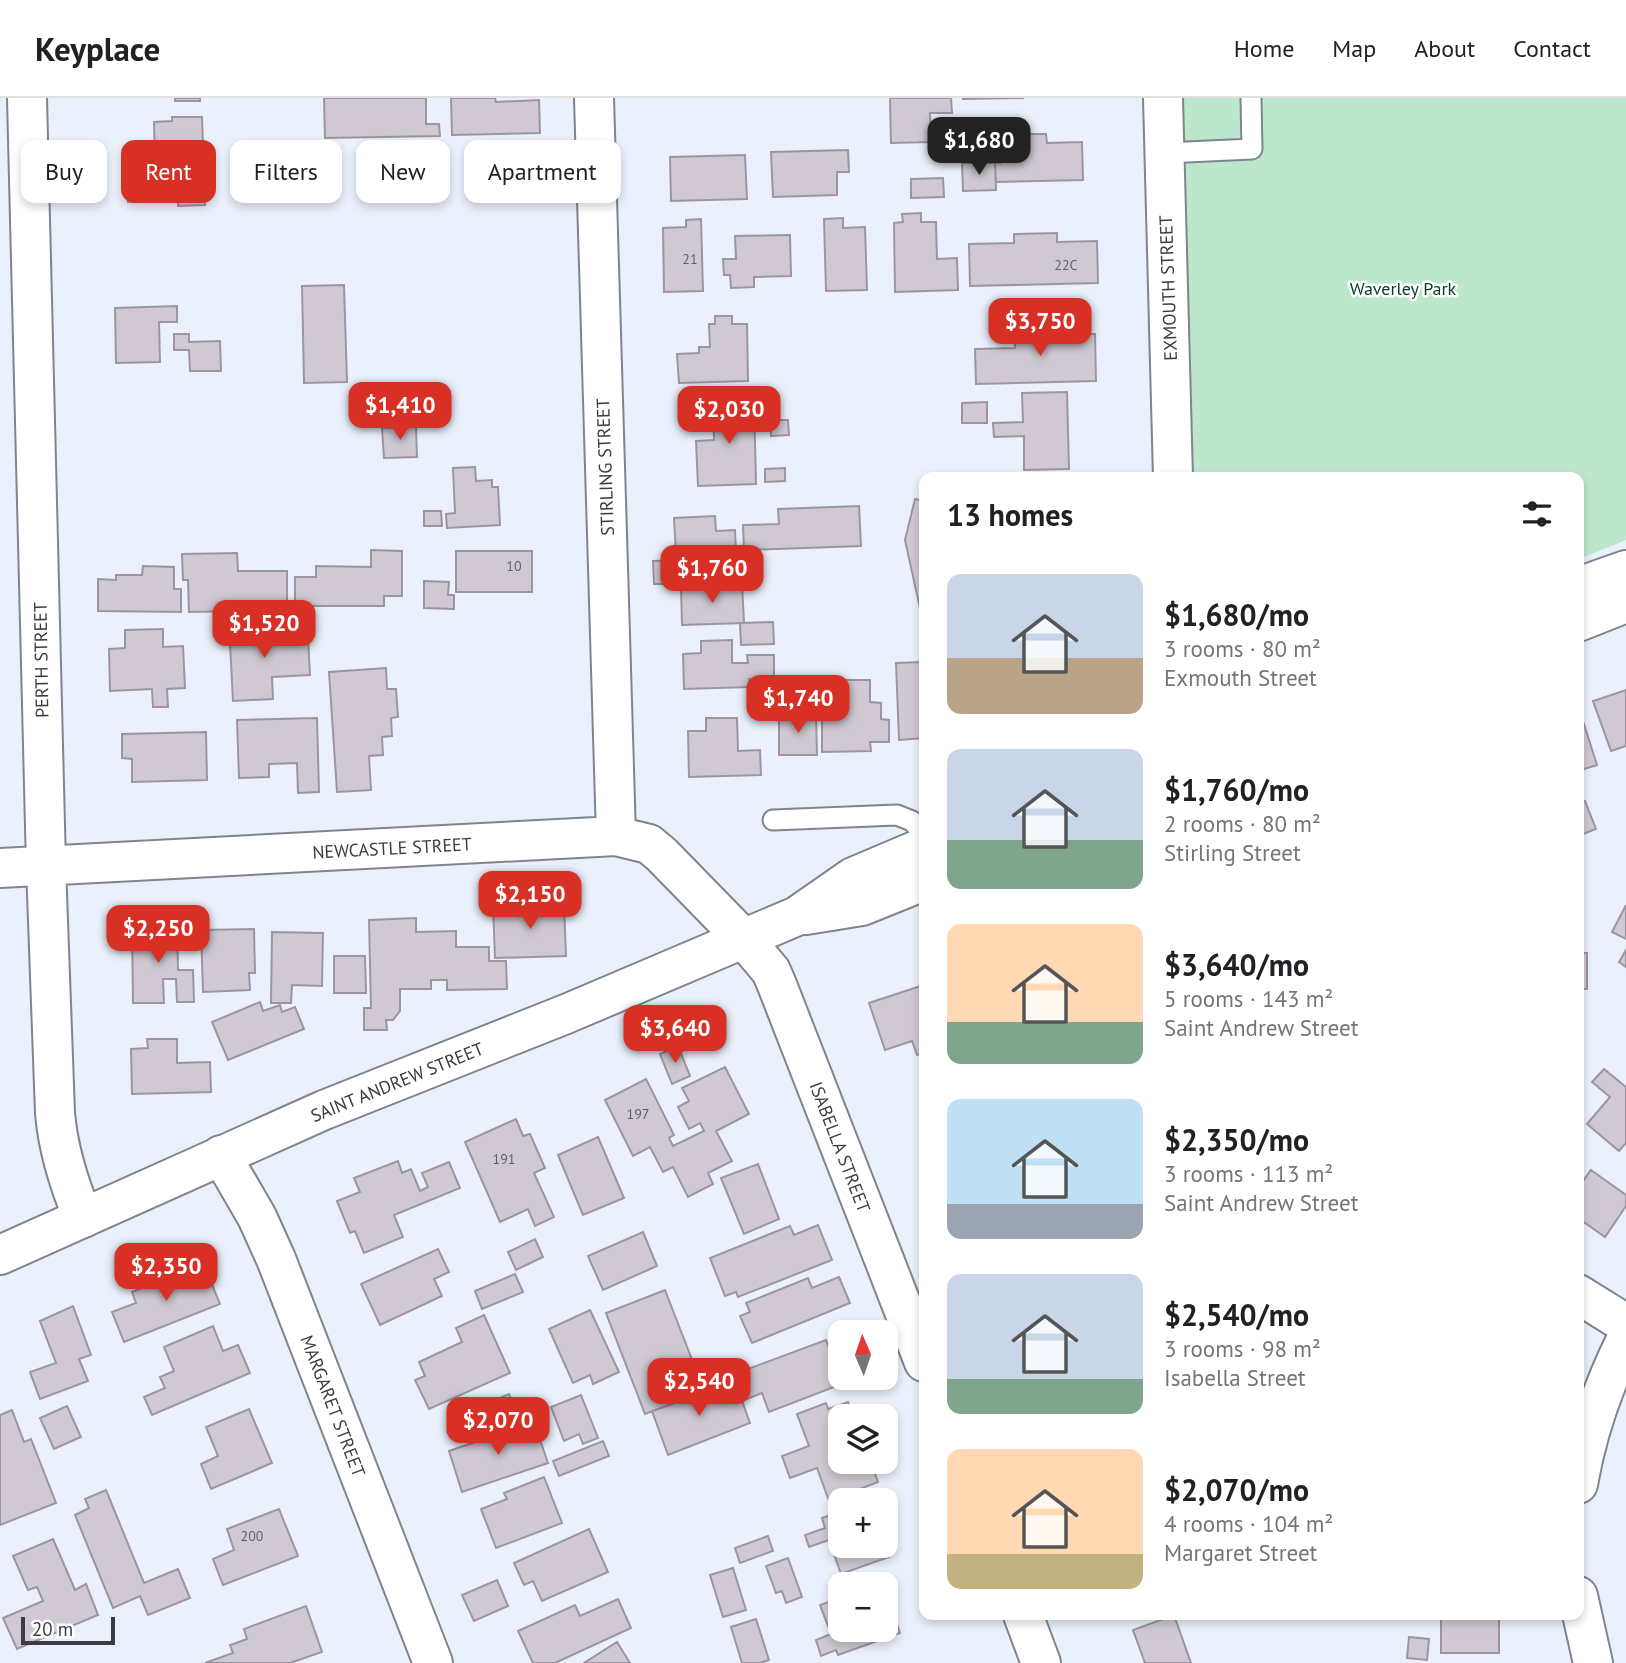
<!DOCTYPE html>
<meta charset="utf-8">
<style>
body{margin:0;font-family:"PT Sans",sans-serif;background:#f2f2f2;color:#202124;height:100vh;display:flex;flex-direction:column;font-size:26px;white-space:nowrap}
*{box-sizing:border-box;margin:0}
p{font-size:23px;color:#757577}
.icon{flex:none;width:38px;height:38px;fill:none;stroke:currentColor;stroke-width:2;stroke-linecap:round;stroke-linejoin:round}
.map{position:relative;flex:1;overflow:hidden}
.panel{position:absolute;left:919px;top:374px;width:665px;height:1148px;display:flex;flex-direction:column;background:#fff;border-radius:14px;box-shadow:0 4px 10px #0003}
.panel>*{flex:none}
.guide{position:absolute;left:21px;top:42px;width:665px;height:63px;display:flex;gap:14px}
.needle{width:46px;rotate:358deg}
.buttons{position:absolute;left:828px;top:1222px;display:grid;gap:14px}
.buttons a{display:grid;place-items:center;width:70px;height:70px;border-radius:14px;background:#fff;box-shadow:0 4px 10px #0003;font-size:35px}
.scale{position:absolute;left:21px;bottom:18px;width:94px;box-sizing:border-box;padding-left:7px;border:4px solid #3a3c41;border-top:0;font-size:19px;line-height:24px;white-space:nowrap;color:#3a3c41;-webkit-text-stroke:5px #fff;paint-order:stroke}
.price{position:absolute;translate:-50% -60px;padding:0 16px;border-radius:14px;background:#d93025;color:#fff;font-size:23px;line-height:46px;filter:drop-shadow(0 2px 4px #0008)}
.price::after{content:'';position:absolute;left:50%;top:42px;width:21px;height:16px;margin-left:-10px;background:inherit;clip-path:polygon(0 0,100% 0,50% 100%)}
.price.current{background:#222;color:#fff}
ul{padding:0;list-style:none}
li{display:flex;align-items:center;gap:21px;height:175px;padding:0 28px}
li span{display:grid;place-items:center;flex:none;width:196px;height:140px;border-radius:14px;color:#555}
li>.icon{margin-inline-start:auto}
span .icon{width:84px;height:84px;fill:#fffc;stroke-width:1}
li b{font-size:30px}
h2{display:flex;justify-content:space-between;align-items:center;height:84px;padding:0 28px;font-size:30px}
.pill{padding:0 24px;border-radius:14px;background:#fff;box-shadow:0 4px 10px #0003;font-size:24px;line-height:63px}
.pill.current{background:#d93025;color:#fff}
header{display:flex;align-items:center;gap:42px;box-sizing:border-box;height:98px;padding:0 35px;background:#fff;border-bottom:2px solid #e0e0e0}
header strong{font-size:33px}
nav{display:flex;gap:38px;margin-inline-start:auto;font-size:24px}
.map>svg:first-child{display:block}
.green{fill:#bde7cd}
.building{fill:#d0c9d3;stroke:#9c959f;stroke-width:2}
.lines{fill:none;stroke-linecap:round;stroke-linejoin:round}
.service-casing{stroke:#7f848e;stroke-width:23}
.minor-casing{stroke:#7f848e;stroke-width:42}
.tertiary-casing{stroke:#7f848e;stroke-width:42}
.service{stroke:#fff;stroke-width:19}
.minor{stroke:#fff;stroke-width:38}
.tertiary{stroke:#fff;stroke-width:38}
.labels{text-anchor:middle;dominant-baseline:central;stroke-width:5;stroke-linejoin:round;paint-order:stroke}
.number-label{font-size:14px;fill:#605f66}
.street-label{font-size:18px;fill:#3a3c41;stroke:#fff}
.park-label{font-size:18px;fill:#073d25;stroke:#fff}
</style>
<header>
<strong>Keyplace</strong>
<nav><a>Home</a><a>Map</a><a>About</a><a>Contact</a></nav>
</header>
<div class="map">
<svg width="1626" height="1565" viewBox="0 0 1626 1565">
<rect width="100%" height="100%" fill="#ebf1fc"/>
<path class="green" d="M1177,0H1626V442L1579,461L1578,380H1183Z"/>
<path class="building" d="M175,0H200V3H175Z
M324,0H426V26H439L440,38L325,40Z
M451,0H495L496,4L539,2L540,35L452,37Z
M890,0H951L952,15H930L931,44L891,45Z
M963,0H1024L963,1Z
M172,19H202L205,107L178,108V102H156L154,24L172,23Z
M1013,36H1046L1047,45L1082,44L1083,82L996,84L995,65H1000L999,53L1014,52Z
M848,52L849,74H837V97L773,99L771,54Z
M745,57L747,101L671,103L670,59Z
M962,65H995L996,92L963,93Z
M943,80L944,99L911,100V81Z
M127,88H152L153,104H128Z
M921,115V124H936L937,161L957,160L958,192L895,194L894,125L903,124L902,116Z
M843,120V130L865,129L867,192L826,193L824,121Z
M701,121L703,193L664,194L663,130L686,129V122Z
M1057,135V144L1097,143L1098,185L970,188L969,146L1014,145V136Z
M790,137L791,178L754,179V189L731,190L730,177H724L723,161H736L735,138Z
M344,187L347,284L304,285L302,188Z
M177,208V224H159L160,264L116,265L115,210Z
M715,218H732V226H747L748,283L679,285L677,256L699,255V249H710L709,226H715Z
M1043,225V231L1078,230V236H1095L1096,283L976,286L975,251L1015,250L1014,232L1025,231L1024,226Z
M174,236H189V244L220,243L221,273H190L189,252H174Z
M1067,294L1069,371L1024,372V338L994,339L993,325L1023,324L1022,295Z
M754,301L756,386L698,388L696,343L714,342L713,302Z
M987,304V325H962V305Z
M770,322H788L789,337L771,338Z
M416,329L417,359L384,360L382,330Z
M475,369L476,383L492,382V389H498L500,427L447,430L446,416L455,415L453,370Z
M785,370V383L765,384V371Z
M915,401L924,403V514L921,515L905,442Z
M859,408L861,448L744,452L743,427L779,426L778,411Z
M424,413H441L442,428H424Z
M715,418L716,433L735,432L736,454L676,457L674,420Z
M371,452L402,453V498H384V508H295V479H316V468L371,469Z
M456,453H532V494H456Z
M237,455L238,473H287V512L189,514L188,482H183L182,456Z
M685,462V486H654L653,463Z
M143,468L174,469V491H181V514L98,513V481L116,482V477H142Z
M424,483L449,484L448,497H454V511L424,510Z
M742,486L744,525L682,527L681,489Z
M278,524V542L308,540L310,577L272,579L273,601L233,603L229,527Z
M773,524L774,546L741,547L740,525Z
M163,531V549L183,548L185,590L167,591L168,609H153L152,591L110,593L109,551L125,550V532Z
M732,542V565H748L747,557H774V581H749V589L684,591L683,556L701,555V543Z
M924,564V640L899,642L896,565Z
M386,570L387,591H396L398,619L391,620L392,638L382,639L383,657L369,658L371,692L337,694L329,574Z
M822,582H870V604L881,605V621L889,622V644H870L871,653L822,654Z
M1626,592V648L1611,653L1593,603Z
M816,616L817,657H779V617Z
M317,620L319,694L298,695L297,665L269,666V679L239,680L237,622Z
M706,620H737L738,653L760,652L761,677L689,679L688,633H706Z
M1583,623L1597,667L1578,673V624Z
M206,634L207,682L132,684V661L122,660V636Z
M1585,703L1596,731L1578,738V706Z
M564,806L566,858L495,860L493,808Z
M1626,807V841L1612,834Z
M416,820V834L456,833V849H489V863H506L507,891L447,892V882H431V891H400V913L393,922H386L387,932H364V910H371L369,822Z
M177,827L178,872H193L194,904H177L176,881H163L164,905H133L132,828Z
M254,831L255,875H249L250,892L203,894L201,832Z
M272,834L323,835L322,888L292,887L291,905H271Z
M1626,852V869L1619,864Z
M1578,855H1587V891H1578Z
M334,858H365L366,895H334Z
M924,887V955L917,957L912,943L885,952L869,905Z
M260,904L263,913L280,907L282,914L295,909L304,931L228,962L212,924Z
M147,941H177V965L210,964L211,994L132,996L131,951L148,950Z
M678,948L690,978L672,986L660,956Z
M725,969L749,1016L716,1033L732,1063L708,1075L713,1086L688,1099L673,1069L663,1074L650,1049L633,1058L605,1002L646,981L674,1037L669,1040L673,1048L704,1033L700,1025L689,1031L678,1009L689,1003L682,990Z
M1604,971L1626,989V1045L1619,1053L1587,1026L1610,999L1592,984Z
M516,1021L523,1038L530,1036L545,1070L534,1075L554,1119L535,1128L528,1111L500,1124L465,1044Z
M598,1039L624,1100L583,1117L558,1057Z
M398,1063L402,1075L411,1071L420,1093L428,1089L422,1075L449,1064L460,1090L394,1117L403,1139L364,1155L355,1133L350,1135L337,1103L360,1094L354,1080Z
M758,1066L779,1121L744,1136L721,1080Z
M1591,1072L1626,1097V1108L1605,1139L1578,1120V1085L1580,1087Z
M818,1127L832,1162L738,1199L736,1194L725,1198L710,1160L790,1128L794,1137Z
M643,1134L657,1168L603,1192L588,1158Z
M535,1141L543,1159L516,1172L508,1154Z
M438,1151L449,1174L434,1181L442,1198L380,1227L361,1186Z
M204,1167L220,1206L124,1244L112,1214L136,1205L132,1194L142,1190L141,1187L171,1175L173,1179Z
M515,1176L523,1194L482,1211L475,1193Z
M839,1179L850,1205L752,1245L740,1218L750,1214L746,1205L808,1180L812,1190Z
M665,1192L696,1272L682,1277L686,1285L664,1294L669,1307L645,1316L606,1215Z
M73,1208L91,1257L79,1261L88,1283L40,1301L30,1274L56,1265L40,1223Z
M590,1212L619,1274L593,1286L590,1277L573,1285L549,1231Z
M484,1217L510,1275L429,1311L415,1282L425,1278L419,1264L462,1244L456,1230Z
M213,1228L223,1253L238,1247L250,1275L152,1317L144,1299L165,1290L160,1279L174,1273L164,1249Z
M826,1242L842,1286L769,1314L762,1295L747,1301L737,1275Z
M699,1285L705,1301L737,1289L750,1325L668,1357L652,1313L678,1304L675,1294Z
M509,1296L516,1311L483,1325L476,1310Z
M581,1297L598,1340L583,1346L579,1336L564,1343L551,1309Z
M848,1304L853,1318H840V1363H870L878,1384L829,1403L817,1370L790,1380L782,1358L809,1348L797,1316L826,1305L828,1311Z
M67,1308L81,1339L54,1351L40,1320Z
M249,1311L272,1365L211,1391L201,1366L218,1358L206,1329Z
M12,1312L24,1344L31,1341L56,1405L0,1427V1317Z
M534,1324L548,1365L462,1394L449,1353Z
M603,1343L609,1358L559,1378L553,1363Z
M544,1379L562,1425L496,1450L481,1411L507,1401L504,1395Z
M106,1392L144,1485L178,1471L190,1500L148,1517L140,1498L113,1510L75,1417L89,1410L85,1401Z
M279,1411L298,1458L223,1487L213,1461L234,1452L227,1431Z
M840,1414V1447H885L889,1459L841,1476L829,1442L809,1449L805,1437L825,1430L822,1420Z
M589,1431L608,1474L542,1503L533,1483L524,1487L514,1465Z
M768,1438L773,1453L740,1465L735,1450Z
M53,1441L75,1492L86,1486L98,1517L17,1551L3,1520L43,1503L37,1489L28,1492L13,1458Z
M788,1460L802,1499L786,1505L782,1493L776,1495L766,1468Z
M733,1470L746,1512L723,1519L710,1477Z
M497,1482L508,1508L474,1523L462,1497Z
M886,1495L900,1535L838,1557L836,1552L821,1558L816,1542L831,1536L820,1507L840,1500V1531H886Z
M618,1501L631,1530L555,1565H533L518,1533L575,1507L580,1518Z
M306,1508L322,1554L290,1565H205L233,1555L230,1547L247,1541L244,1531Z
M1174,1517L1191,1565H1145L1133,1532Z
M1441,1517H1499V1555H1441Z
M756,1521L769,1562L760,1565H742L731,1529Z
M1409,1539L1429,1541L1427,1562L1407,1560Z
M617,1544L630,1565H584Z"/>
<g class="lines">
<g class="service-casing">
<path id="service" d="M1165,55L1252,51L1251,0
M773,722L897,717L912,723L924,736"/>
</g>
<g class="minor-casing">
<path id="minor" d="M27,0L46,768L55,1015C58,1052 69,1086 83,1120
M594,0L616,738
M0,770L616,738L649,746L662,757L744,841
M221,1057L257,1119L276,1161L433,1565
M1578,1196L1626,1226
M1578,1386C1587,1334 1603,1288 1626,1242
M1578,1498L1593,1565"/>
</g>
<g class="tertiary-casing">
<path id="tertiary" d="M1163,0L1173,380
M1578,489L1626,472
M1578,524L1626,505
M806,817L862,808L924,783
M744,841L771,873L777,887L924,1264
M0,1157L324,1012L566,916L797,818L853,779L924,749
M1023,1517L1041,1565"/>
</g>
<use href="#service" class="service"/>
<use href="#minor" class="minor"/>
<use href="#tertiary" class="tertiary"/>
</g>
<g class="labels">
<g class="number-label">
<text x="690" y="161">21</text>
<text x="1066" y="167">22C</text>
<text x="514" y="468">10</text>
<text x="638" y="1016">197</text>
<text x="504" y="1061">191</text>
<text x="252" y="1438">200</text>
</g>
<g class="street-label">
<text transform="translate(1168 190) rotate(-92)">EXMOUTH STREET</text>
<text transform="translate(605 369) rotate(-92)">STIRLING STREET</text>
<text transform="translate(41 562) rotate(-91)">PERTH STREET</text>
<text transform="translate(392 750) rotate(-3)">NEWCASTLE STREET</text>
<text transform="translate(397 984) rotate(-22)">SAINT ANDREW STREET</text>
<text transform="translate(840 1049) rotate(69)">ISABELLA STREET</text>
<text transform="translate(333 1308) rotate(69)">MARGARET STREET</text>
</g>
<g class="park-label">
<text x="1403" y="190">Waverley Park</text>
</g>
</g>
</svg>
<div class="buttons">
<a><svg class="needle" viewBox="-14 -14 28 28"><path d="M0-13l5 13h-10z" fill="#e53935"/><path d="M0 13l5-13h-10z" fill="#757577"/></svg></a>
<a><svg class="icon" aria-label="layers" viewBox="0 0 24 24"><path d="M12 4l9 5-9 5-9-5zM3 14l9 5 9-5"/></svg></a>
<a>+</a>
<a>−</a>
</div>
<div class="scale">20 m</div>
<b class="price current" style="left:979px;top:79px">$1,680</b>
<b class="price" style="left:1040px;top:260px">$3,750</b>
<b class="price" style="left:400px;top:344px">$1,410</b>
<b class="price" style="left:729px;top:348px">$2,030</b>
<b class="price" style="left:712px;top:507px">$1,760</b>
<b class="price" style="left:264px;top:562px">$1,520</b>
<b class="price" style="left:798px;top:637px">$1,740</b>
<b class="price" style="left:530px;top:833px">$2,150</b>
<b class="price" style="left:158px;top:867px">$2,250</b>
<b class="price" style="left:675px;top:967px">$3,640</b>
<b class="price" style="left:166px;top:1205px">$2,350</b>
<b class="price" style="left:699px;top:1320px">$2,540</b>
<b class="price" style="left:498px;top:1359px">$2,070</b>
<div class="guide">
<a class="pill">Buy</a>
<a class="pill current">Rent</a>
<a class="pill">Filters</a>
<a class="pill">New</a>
<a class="pill">Apartment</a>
</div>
<section class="panel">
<h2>13 homes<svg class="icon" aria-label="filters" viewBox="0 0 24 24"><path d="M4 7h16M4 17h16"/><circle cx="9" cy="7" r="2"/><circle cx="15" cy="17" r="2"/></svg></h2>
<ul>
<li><span style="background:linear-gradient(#c9d6e8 60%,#b9a48a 0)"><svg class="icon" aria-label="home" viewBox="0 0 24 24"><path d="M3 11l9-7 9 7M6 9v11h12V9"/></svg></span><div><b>$1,680/mo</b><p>3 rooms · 80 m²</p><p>Exmouth Street</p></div></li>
<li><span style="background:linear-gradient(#c9d6e8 65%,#7fa58c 0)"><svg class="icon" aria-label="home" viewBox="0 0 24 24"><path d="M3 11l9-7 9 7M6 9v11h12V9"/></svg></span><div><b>$1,760/mo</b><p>2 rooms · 80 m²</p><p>Stirling Street</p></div></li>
<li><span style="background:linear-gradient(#ffd9b3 70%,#7fa58c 0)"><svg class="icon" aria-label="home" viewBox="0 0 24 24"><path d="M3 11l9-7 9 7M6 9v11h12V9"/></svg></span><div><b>$3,640/mo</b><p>5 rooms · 143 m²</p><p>Saint Andrew Street</p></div></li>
<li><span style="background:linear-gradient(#bfe0f5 75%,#9aa5b1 0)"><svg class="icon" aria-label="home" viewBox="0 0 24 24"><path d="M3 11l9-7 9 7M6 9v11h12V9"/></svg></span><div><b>$2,350/mo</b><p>3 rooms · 113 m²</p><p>Saint Andrew Street</p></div></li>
<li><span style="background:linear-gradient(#c9d6e8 75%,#7fa58c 0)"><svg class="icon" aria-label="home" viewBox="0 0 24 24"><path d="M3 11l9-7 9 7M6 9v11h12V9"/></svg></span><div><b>$2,540/mo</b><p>3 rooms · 98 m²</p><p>Isabella Street</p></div></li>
<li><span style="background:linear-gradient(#ffd9b3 75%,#c2b280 0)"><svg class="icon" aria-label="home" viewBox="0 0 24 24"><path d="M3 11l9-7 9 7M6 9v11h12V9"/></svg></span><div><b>$2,070/mo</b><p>4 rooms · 104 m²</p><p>Margaret Street</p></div></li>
</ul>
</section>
</div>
